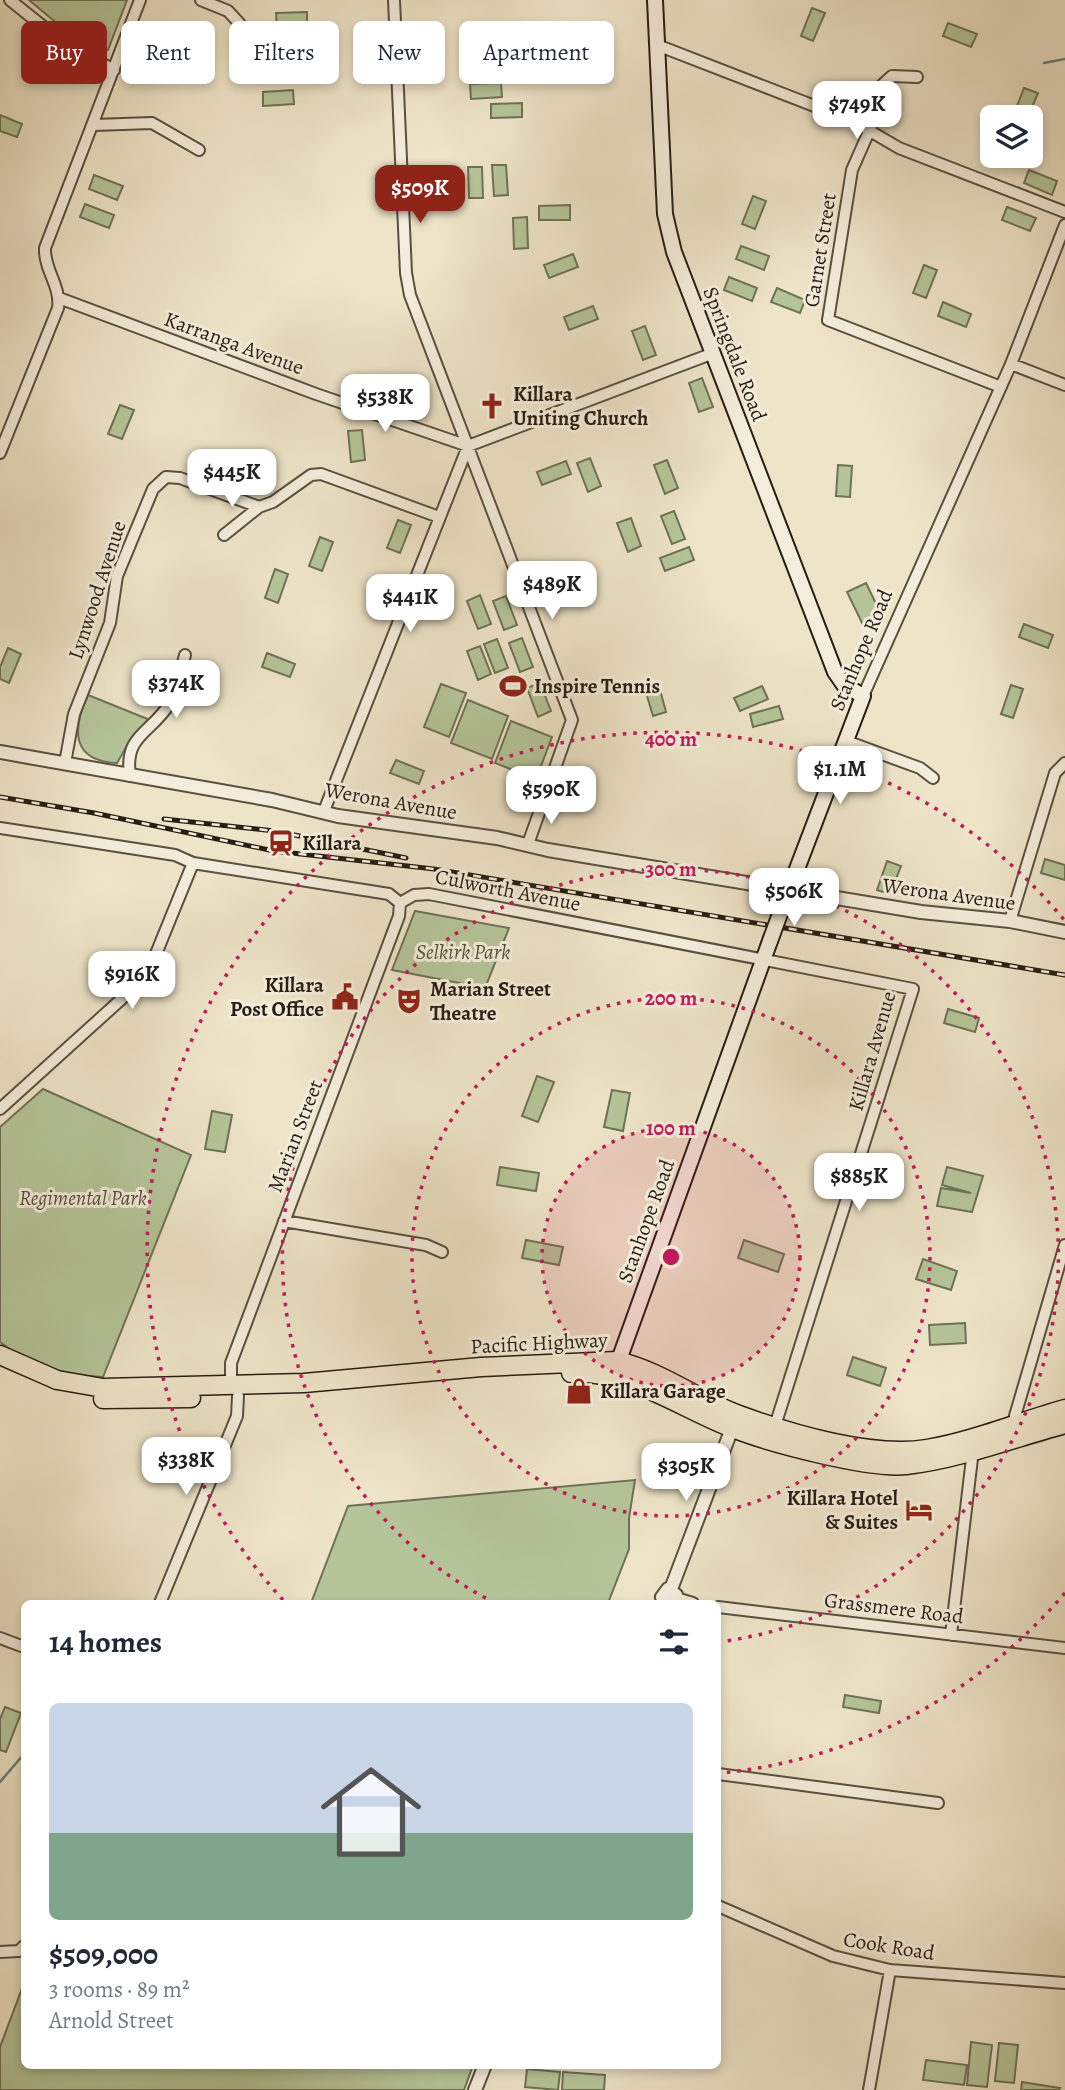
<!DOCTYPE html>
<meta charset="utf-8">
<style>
body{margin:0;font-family:Alegreya,serif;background:#f2f2f3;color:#1f2937;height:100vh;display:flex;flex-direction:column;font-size:26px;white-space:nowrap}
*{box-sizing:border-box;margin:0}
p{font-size:23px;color:#747a83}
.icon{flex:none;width:38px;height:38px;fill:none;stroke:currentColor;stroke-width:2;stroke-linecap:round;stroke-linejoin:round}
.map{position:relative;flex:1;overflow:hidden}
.details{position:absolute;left:21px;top:1600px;width:700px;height:469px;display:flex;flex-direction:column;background:#fff;border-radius:10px;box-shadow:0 4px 10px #0003}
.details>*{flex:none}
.banner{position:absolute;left:21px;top:21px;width:700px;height:63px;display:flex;gap:14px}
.fabs{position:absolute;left:980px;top:105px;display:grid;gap:14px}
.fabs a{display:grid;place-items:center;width:63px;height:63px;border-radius:10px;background:#fff;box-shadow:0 4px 10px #0003;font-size:35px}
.price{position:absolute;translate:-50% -60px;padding:0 16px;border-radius:14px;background:#fff;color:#222;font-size:23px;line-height:46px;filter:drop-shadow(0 2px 4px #0008)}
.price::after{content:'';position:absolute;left:50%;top:42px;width:21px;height:16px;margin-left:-10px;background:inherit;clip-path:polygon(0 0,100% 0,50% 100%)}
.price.active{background:#8f2418;color:#fff}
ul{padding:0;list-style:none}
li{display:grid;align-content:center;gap:14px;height:371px;padding:0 28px}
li+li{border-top:2px solid #e0e1e3}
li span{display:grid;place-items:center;height:217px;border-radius:10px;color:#555}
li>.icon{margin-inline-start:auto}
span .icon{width:126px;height:126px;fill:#fffc;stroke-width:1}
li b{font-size:30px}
h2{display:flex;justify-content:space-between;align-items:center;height:84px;padding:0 28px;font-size:30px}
.chip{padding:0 24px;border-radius:10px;background:#fff;box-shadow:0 4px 10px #0003;font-size:24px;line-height:63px}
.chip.active{background:#8f2418;color:#fff}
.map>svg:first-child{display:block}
.green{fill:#b5c599;stroke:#6e7256;stroke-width:2}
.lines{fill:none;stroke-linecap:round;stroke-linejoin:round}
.stream{stroke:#6c7e77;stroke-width:2.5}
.minor-casing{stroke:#595040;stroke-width:14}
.tertiary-casing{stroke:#595040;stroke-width:16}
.secondary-casing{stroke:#271e13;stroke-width:18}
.trunk-casing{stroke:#271e13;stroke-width:21}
.minor{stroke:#f4eddb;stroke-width:10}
.tertiary{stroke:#f4eddb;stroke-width:12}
.secondary{stroke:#f4eddb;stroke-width:14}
.trunk{stroke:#eee4c8;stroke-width:18}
.rail-casing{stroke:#271e13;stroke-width:5}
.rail{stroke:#f4eddb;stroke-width:2.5;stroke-dasharray:8;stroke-linecap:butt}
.secondary-bridge-casing{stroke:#271e13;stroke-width:18;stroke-linecap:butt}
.secondary-bridge{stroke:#f4eddb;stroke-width:14}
.ring{fill:none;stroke:#c2185b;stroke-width:3.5;stroke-dasharray:3.5 7}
.labels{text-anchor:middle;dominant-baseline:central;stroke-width:6;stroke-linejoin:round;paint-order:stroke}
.street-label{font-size:21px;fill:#271e13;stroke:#f4eddb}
.poi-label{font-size:21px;font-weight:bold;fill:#271e13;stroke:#f4eddb;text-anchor:start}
.park-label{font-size:21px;font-style:italic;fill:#52503b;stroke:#f4eddb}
.centre{fill:#c2185b;stroke:#f4eddb;stroke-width:3.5}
.ring-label{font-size:21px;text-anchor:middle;font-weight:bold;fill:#c2185b;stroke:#f4eddb;stroke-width:6;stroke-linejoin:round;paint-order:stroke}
</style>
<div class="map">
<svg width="1065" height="2090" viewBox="0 0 1065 2090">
<rect width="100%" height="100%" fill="#eee4c8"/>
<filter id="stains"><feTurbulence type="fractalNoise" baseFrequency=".00286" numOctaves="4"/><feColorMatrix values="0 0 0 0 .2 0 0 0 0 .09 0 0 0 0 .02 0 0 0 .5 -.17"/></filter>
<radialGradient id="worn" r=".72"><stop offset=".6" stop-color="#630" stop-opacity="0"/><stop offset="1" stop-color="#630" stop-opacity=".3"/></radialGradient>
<path class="green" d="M29,0H127L108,50L103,52L72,36Z
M812,8L825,13L813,41L801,36Z
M307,12V26L277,27L276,13Z
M948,23L977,34L971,47L943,36Z
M518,27V41L488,43L487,29Z
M307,36V50L277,51L276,37Z
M520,51L521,65L490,67V53Z
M566,52L567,66L537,67L536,53Z
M303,62V76L273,78L272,63Z
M501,83L502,97L471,99L470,84Z
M1024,88L1038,93L1028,117L1013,116Z
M293,90L294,104L263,106V92Z
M522,103V117L491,118V104Z
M0,115L22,124L17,137L0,131Z
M492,165H506L508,195L494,196Z
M468,167H482L483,198H469Z
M1029,170L1057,181L1052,195L1024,183Z
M94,175L123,186L117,200L89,189Z
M753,196L766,201L755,229L742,224Z
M85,204L114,215L109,228L80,217Z
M570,205V220H539V206Z
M1007,207L1036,218L1030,231L1002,220Z
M527,217L528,248L514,249L513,218Z
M741,246L769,256L764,270L736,259Z
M573,254L578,267L549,278L544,265Z
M924,265L937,270L926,298L913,293Z
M729,277L757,288L752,301L724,290Z
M777,288L805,300L800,313L771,302Z
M943,302L971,314L966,327L938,316Z
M593,306L598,319L569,330L564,317Z
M645,326L656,355L643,360L632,331Z
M702,378L713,407L699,412L689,383Z
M120,405L134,410L122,439L108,434Z
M362,430L365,460L351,462L348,431Z
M590,458L601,486L588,492L577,463Z
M667,460L678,488L665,494L654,465Z
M566,461L571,474L542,485L537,472Z
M838,465L852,466L850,497L836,496Z
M674,511L685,539L672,544L661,516Z
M631,518L641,546L628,552L617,523Z
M398,520L411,525L400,553L387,548Z
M320,537L333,542L322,571L309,566Z
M689,547L694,560L665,571L660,558Z
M275,569L288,574L278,603L265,598Z
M866,583L882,616L863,625L847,592Z
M480,595L491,624L478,629L467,601Z
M506,596L517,625L504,630L493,601Z
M1024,624L1053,635L1048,648L1019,637Z
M522,638L533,667L520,672L509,643Z
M497,639L508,668L495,673L484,644Z
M480,646L491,674L478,680L467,651Z
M8,648L21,654L9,683L0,679V667Z
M267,653L295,664L290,677L262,667Z
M658,682L666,712L653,716L644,686Z
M540,683L551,711L538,717L527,688Z
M441,684L466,693L449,737L424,727Z
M1011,685L1023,689L1013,718L1001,714Z
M762,686L768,699L740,711L734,698Z
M88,695L150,720L128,744L117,763C71,761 72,729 88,695Z
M468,700L508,716L492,759L451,743Z
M779,706L783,719L753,727L750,714Z
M511,721L552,737L536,779L495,763Z
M396,760L424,771L419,784L390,773Z
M1045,859L1065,865V880L1041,873Z
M887,861L901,866L890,894L877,890Z
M415,911L509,928L485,988L392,970Z
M948,1009L979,1018L975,1032L944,1023Z
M537,1076L554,1082L538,1122L522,1116Z
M43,1089L191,1155L103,1377C67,1376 28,1365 0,1342V1127Z
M612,1090L630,1093L623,1131L604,1127Z
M212,1111L232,1115L225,1152L205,1149Z
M500,1167L539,1173L536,1191L497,1185Z
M947,1167L983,1176L972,1212L937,1206L941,1188L971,1193L942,1185Z
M526,1240L563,1247L559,1265L522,1258Z
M744,1240L784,1254L778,1272L738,1258Z
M923,1259L957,1271L951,1290L916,1279Z
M965,1323L966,1343L930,1345L929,1325Z
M853,1357L886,1368L880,1386L847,1375Z
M635,1480L629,1518V1549L608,1603H311L348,1506Z
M845,1695L881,1701L879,1713L843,1707Z
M5,1707L21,1713L6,1752L0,1750V1719Z
M24,1983V2065H473L464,2090H0V2047Z
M971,2042L992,2045L987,2087L967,2085Z
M999,2043L1018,2045L1014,2083L995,2081Z
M926,2060L967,2065L964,2085L923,2080Z
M527,2069L560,2072L558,2090L525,2087Z
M563,2072L605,2075L604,2090H562Z
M1022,2082L1060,2088L1059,2090H1021Z"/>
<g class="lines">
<path class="stream" d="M1044,63L1065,59
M0,1782L24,1754"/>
<g class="minor-casing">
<path id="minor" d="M10,0L60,40L114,70
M201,0L228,11L240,24
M394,0L406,273L410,295L572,720L528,844
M657,45L853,121L899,148L1065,212
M917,77L892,76L882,85L874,120L852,170L828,320L1001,387
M94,125L152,123L199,150
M59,298L316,394L468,446L711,354
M1011,364L1065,385
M0,453L58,308C61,286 44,270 45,248L140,0
M224,535L259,507
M863,696L1011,364L1065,225
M846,741L920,768L933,778
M65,763L74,714L110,623L117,576L153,489L166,477L180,478L259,507L273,502L311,475L321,474L439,517
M130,776C124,734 151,734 170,703C178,689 181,670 185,655
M324,811L468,446
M0,828L175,855L193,863L389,894L400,903
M400,903L414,895L429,894L913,989L775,1426
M1010,921L1055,773L1065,763
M0,1109L147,976L193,863
M284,1221L426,1245L442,1252
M231,1384V1363L399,916L400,903
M1016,1428L1015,1416L1065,1245
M676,1598L693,1603
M160,1603L237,1416L238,1396
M718,1607L1065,1648
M951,1635L973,1450
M0,1638L24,1647
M718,1774L938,1803
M718,1906L833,1956L890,1970L1065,1983
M0,1952L19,1951L24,1946
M869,2090L890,1970"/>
</g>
<g class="tertiary-casing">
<path id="tertiary" d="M0,752L272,800L338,816L497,838L548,850L921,912L1010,921L1065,932
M671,1589L734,1423
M666,1603L662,1597L668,1589L676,1595L672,1603
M475,2090L485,2065"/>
</g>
<g class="secondary-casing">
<path id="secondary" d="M655,0L665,214L674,252L835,672L844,685L863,696L784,903
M615,1371L770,941"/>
</g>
<g class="trunk-casing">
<path id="trunk" d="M0,1355L57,1380L103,1388L304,1383L481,1367L617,1361C661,1371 697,1400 739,1415C791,1434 872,1458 927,1449C974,1441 1019,1422 1065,1409
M571,1373C630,1370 677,1406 730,1427C767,1442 868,1469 906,1465C959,1459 1013,1438 1065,1424
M103,1399L191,1398"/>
</g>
<use href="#minor" class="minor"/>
<use href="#tertiary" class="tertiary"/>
<use href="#secondary" class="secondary"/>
<use href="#trunk" class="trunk"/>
<g class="rail-casing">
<path id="rail" d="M0,797L94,813L274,851L434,869L1065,975
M164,819L275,831L406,858"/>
</g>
<use href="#rail" class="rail"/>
<g class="secondary-bridge-casing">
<path id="secondary-bridge" d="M770,941L784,903"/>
</g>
<use href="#secondary-bridge" class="secondary-bridge"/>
</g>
<circle cx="671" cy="1257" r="129" fill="#c2185b" fill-opacity=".12"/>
<g class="ring">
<circle cx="671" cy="1257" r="129"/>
<circle cx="671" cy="1257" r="259"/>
<path d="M495 1603A388 388 0 1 1 718 1642"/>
<path d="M1065 1593A518 518 0 0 1 721 1773M283 1600A518 518 0 1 1 1065 921"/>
</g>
<defs>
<g id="church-bare" transform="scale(2.1)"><path d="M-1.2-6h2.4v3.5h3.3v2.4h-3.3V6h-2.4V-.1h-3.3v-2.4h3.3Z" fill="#8f2418" stroke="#f4eddb" stroke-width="2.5" paint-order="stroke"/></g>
<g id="stadium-bare" transform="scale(2.1)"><path d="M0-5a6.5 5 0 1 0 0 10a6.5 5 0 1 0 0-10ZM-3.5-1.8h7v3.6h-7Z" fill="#8f2418" stroke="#f4eddb" stroke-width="2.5" paint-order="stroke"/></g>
<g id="station-bare" transform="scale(2.1)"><path d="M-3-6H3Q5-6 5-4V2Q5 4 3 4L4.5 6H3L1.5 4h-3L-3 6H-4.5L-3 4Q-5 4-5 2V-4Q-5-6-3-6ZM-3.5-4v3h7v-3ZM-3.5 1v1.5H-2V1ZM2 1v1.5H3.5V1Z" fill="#8f2418" stroke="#f4eddb" stroke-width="2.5" paint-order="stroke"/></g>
<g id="civic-bare" transform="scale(2.1)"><path d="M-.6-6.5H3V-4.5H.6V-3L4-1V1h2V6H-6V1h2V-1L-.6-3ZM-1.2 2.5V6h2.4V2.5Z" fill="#8f2418" stroke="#f4eddb" stroke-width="2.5" paint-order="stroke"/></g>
<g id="theatre-bare" transform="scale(2.1)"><path d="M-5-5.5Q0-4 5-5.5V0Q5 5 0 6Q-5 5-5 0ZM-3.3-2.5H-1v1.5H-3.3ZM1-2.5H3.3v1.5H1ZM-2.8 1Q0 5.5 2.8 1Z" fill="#8f2418" stroke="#f4eddb" stroke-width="2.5" paint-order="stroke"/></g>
<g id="shop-bare" transform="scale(2.1)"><path d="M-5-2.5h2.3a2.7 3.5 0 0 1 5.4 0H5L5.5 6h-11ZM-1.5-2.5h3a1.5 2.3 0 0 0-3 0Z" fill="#8f2418" stroke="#f4eddb" stroke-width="2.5" paint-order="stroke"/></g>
<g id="hotel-bare" transform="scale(2.1)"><path d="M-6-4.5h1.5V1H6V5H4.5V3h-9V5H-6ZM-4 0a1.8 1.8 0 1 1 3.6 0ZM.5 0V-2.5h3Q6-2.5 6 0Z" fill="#8f2418" stroke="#f4eddb" stroke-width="2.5" paint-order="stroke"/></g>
</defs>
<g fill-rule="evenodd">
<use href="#church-bare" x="492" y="406"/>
<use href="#stadium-bare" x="513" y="686"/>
<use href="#station-bare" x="281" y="843"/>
<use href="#civic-bare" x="345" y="997"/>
<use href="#theatre-bare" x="409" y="1001"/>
<use href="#shop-bare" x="579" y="1391"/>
<use href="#hotel-bare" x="919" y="1510"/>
</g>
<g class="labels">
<g class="street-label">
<text transform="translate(820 250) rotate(-81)">Garnet Street</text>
<text transform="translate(234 343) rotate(20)">Karranga Avenue</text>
<text transform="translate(735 354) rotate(69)">Springdale Road</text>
<text transform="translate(97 590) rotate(-72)">Lynwood Avenue</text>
<text transform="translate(861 650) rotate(-67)">Stanhope Road</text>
<text transform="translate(391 801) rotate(10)">Werona Avenue</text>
<text transform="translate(508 890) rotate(11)">Culworth Avenue</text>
<text transform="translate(949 894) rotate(8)">Werona Avenue</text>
<text transform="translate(872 1051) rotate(-74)">Killara Avenue</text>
<text transform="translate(295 1136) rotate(-69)">Marian Street</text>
<text transform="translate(646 1221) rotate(-70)">Stanhope Road</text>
<text transform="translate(539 1343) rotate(-3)">Pacific Highway</text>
<text transform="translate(894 1608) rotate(7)">Grassmere Road</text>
<text transform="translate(889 1946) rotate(9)">Cook Road</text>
</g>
<g class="poi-label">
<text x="513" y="394">Killara<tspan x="513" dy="24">Uniting Church</tspan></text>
<text x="534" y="686">Inspire Tennis</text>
<text x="302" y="843">Killara</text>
<text x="324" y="985" text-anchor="end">Killara<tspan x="324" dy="24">Post Office</tspan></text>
<text x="430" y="989">Marian Street<tspan x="430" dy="24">Theatre</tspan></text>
<text x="600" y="1391">Killara Garage</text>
<text x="898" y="1498" text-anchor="end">Killara Hotel<tspan x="898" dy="24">&amp; Suites</tspan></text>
</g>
<g class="park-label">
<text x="463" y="952">Selkirk Park</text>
<text x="83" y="1198">Regimental Park</text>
</g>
</g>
<circle cx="671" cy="1257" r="10" class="centre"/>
<g class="ring-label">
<text x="671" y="746">400 m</text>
<text x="671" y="876">300 m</text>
<text x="671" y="1005">200 m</text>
<text x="671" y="1135">100 m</text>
</g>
<rect width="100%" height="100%" filter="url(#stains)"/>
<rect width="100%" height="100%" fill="url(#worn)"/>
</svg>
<div class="fabs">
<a><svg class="icon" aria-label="layers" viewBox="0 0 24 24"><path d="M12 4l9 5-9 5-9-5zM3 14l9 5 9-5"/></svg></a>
</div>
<b class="price" style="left:857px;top:141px">$749K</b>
<b class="price active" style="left:420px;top:225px">$509K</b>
<b class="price" style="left:385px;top:434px">$538K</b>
<b class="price" style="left:232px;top:509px">$445K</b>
<b class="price" style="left:552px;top:621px">$489K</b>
<b class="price" style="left:410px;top:634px">$441K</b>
<b class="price" style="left:176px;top:720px">$374K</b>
<b class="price" style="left:840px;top:806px">$1.1M</b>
<b class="price" style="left:551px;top:826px">$590K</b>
<b class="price" style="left:794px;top:928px">$506K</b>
<b class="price" style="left:132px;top:1011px">$916K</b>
<b class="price" style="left:859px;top:1213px">$885K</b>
<b class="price" style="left:186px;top:1497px">$338K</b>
<b class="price" style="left:686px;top:1503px">$305K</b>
<div class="banner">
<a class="chip active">Buy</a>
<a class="chip">Rent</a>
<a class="chip">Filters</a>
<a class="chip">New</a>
<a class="chip">Apartment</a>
</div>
<section class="details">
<h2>14 homes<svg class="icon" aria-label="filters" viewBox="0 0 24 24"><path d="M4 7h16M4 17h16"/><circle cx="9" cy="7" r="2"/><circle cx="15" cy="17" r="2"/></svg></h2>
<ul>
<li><span style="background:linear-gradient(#c9d6e8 60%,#7fa58c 0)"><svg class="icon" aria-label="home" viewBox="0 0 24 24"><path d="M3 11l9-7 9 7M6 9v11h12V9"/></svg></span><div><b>$509,000</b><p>3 rooms · 89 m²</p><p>Arnold Street</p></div></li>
</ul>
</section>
</div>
